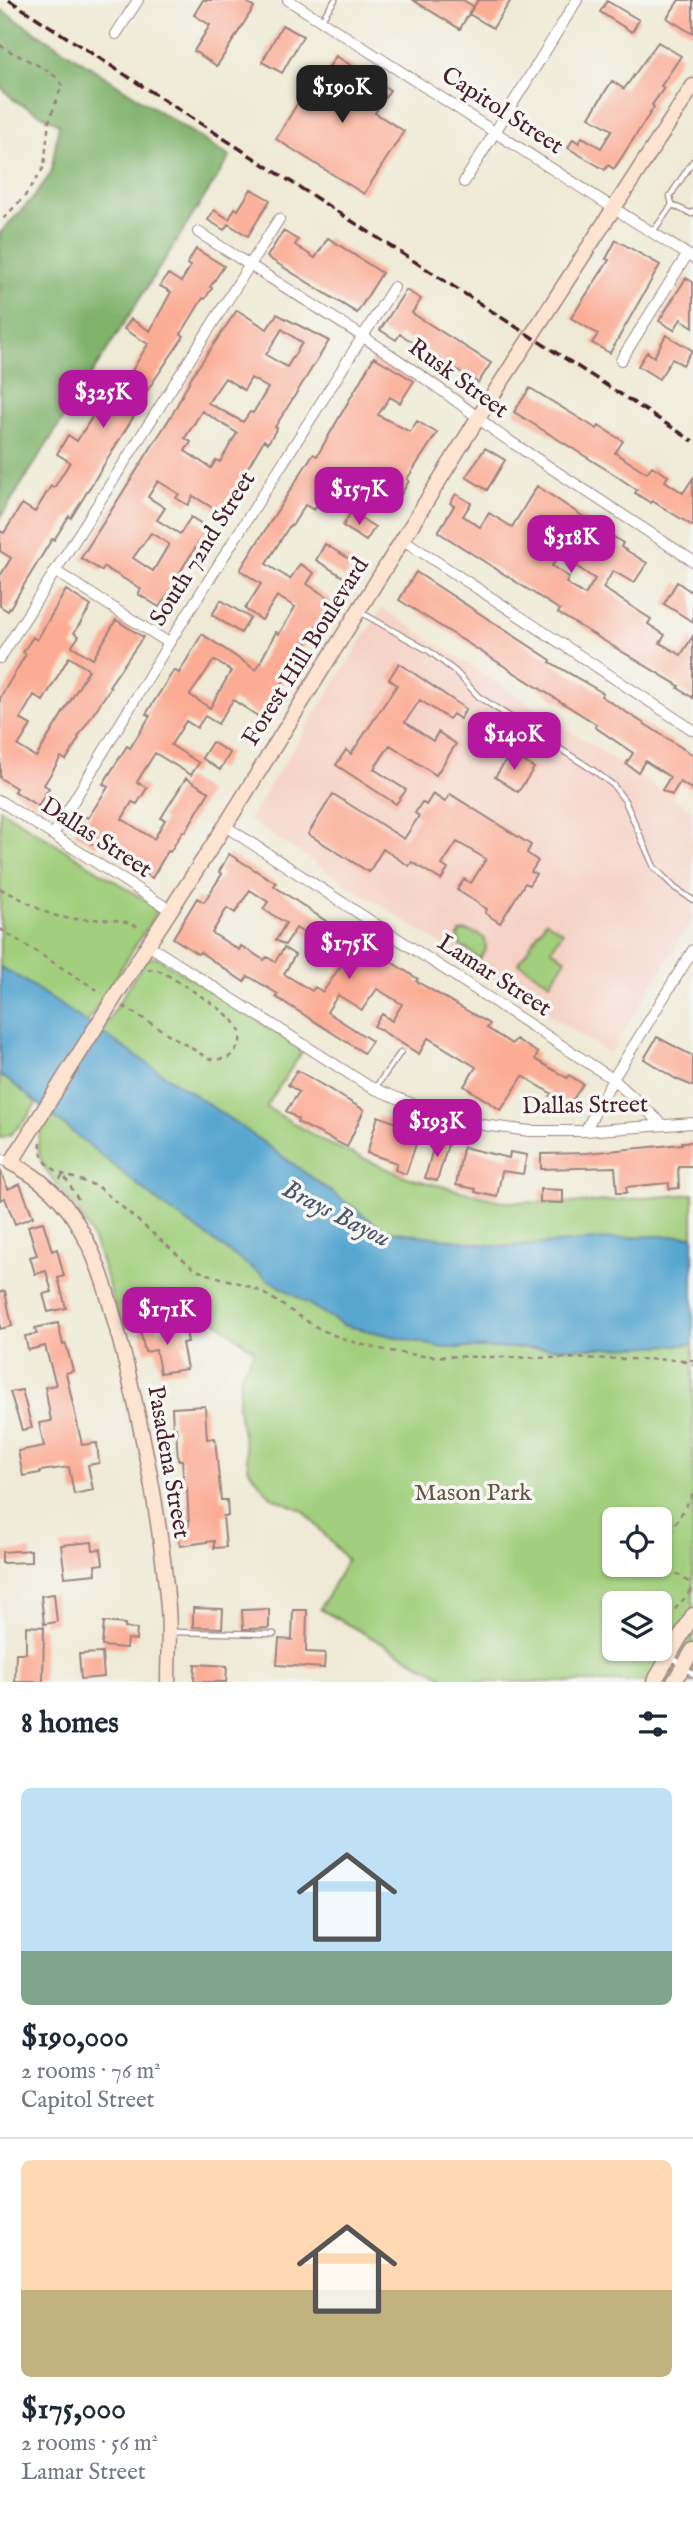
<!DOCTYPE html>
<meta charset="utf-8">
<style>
body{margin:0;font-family:"IM FELL English",serif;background:#f6f6f7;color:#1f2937;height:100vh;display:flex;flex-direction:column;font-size:26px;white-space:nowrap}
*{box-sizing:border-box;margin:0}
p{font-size:23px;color:#747a83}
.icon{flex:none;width:38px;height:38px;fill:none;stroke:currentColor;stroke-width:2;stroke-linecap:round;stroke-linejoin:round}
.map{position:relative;height:1682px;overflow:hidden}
.sheet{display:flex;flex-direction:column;background:#fff;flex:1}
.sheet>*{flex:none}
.fabs{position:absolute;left:602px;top:1507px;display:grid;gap:14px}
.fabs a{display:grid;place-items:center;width:70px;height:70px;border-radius:10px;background:#fff;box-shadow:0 2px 5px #0004;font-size:35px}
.price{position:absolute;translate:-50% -60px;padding:0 16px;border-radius:14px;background:#b5179e;color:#fff;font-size:23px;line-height:46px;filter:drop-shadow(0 2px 4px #0008)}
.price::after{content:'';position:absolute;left:50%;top:42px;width:21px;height:16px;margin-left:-10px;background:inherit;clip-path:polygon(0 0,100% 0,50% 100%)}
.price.selected{background:#222;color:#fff}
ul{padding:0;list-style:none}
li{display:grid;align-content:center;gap:14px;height:371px;padding:0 21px}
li+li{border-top:2px solid #e0e1e3}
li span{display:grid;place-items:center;height:217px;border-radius:10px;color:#555}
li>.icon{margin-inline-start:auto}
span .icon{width:126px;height:126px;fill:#fffc;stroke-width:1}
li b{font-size:30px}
h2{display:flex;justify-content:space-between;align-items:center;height:84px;padding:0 21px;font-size:30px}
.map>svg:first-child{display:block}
.built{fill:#f6d1c5}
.green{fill:#a1cf7d;stroke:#767754;stroke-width:2;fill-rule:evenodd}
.forest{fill:#80b26c;stroke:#65684c;stroke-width:2}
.water{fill:#56a6d0;stroke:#50627e;stroke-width:2}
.building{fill:#fcac94;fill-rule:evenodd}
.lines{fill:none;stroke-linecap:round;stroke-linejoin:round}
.lane-casing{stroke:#9c8480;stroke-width:7}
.street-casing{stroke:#9c8480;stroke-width:12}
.secondary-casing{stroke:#9c8480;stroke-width:17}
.path{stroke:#9c8480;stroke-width:2.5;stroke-dasharray:5 5;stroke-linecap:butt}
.lane{stroke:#fff;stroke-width:4.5}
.street{stroke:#fff;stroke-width:10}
.secondary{stroke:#fde4d1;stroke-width:14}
.rail{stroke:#4a1f2b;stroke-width:3.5;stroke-dasharray:10 5;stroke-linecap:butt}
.secondary-bridge-casing{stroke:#9c8480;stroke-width:17;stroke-linecap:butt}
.secondary-bridge{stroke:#fde4d1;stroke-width:14}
.labels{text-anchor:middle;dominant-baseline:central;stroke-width:7;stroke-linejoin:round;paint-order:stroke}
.street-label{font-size:24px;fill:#4a1f2b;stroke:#f6f6f2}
.park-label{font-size:24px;fill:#645444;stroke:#f6f6f2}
.water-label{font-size:26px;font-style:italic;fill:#4f556d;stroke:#f6f6f2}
</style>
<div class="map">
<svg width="693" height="1682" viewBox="0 0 693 1682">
<rect width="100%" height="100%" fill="#f6f6f2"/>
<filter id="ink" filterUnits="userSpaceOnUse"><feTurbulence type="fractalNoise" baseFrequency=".0143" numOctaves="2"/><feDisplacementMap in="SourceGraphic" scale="14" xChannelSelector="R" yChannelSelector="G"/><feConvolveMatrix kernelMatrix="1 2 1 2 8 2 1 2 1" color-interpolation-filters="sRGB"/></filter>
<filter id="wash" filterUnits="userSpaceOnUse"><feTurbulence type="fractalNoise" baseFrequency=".00686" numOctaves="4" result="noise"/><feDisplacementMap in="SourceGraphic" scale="28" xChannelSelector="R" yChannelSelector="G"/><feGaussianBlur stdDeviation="1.57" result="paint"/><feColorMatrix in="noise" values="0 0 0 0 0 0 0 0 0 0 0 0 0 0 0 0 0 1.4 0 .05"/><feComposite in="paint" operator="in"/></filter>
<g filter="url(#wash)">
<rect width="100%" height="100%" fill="#efead5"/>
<path class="built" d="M382,608L693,811V918L610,1054L248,820Z"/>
<path class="green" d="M0,809L148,902L155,907L156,913L27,1118L11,1134L0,1138Z
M546,921L563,932L551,949L566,959L550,983L519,963Z
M466,931L478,934L485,939L486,950L479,959L472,952L460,946L458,936L460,932Z
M157,957L303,1050L266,1107L327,1143L409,1178L505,1202L580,1203L693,1194V1682H452L320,1609L347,1560L304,1511L271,1497L249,1470L238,1407L241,1374L255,1351L197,1307L122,1328C109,1289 100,1247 79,1212C64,1188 30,1165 40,1134L144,961L148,958ZM614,1519H660V1564H614ZM614,1603H660V1648H614Z"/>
<path class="forest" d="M0,9L230,157L0,518V233L34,197L51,173L59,124L15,101L0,86Z"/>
<path class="water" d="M0,967L22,979L242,1127L384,1230L501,1247L649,1236H693V1344L612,1348H444L343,1325L269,1280L161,1204L11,1082L0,1076Z"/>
<g id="blocks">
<path class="building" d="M203,0H244L254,7L217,66L194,51L210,25L194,15Z
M413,0H463L473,6L460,29Z
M478,0H511L493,28L469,14Z
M679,0H693V34L667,18Z
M607,1L639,20L632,32L600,12Z
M282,25L303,36L282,73L262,62Z
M658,42L681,56L661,86L664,88L652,105L654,107L614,169L608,165L605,170L568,148L573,139L579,143L582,137L601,148L612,130L589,117L612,81L624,89Z
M336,56L390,90L375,113L404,131L364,194L276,139L317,71L324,75Z
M251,189L270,200L248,236L228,224L224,230L208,220L214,210L229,219L235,208L238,210Z
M283,231L298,240L295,245L315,258L328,238L382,273L357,313L267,257Z
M616,240L660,265L610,353L592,343L598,334L571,318L609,260L606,259Z
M196,249L224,266L210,287L212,288L205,299L203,298L181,334L184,336L136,407L139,408L71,518L69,516L54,540L52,539L8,611L0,606V576L11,558L0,551V531L4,533L22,504L35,512L51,486L54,488L70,462L57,454L68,435L77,441L94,414L101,419L118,392L103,383L109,375L124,384L148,344L124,329L131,319L150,331L171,292L160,286L168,274L181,282L191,266L187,264Z
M686,278L693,282V327L681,319L674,330L659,321Z
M406,290L421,299L412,313L491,363L478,383L400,334L396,340L380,330Z
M237,310L267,329L277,314L329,341L275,427L277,428L268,443L264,440L221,513L193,496L188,505L176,498L179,494L158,481L148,497L165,508L157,520L180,534L191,517L211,530L202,545L199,542L180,572L183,573L159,607L138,594L141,589L104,567L102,571L81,558L173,413L192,376ZM282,329L302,343L287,367L266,355ZM225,378L244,390L251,378L268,388L253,413L250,412L243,422L208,403ZM202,411L237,433L220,462L216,460L211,468L185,451L191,442L185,438ZM151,533L169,544L153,571L133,558Z
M666,335L692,350L683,365L672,359L659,379L638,366L647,352L654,357Z
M374,357L414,381L400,403L390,397L378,415L410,432L417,421L437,433L407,479L409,481L400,496L374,480L370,486L337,467L321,491L324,493L314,510L305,505L292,526L290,525L266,564L290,579L300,564L314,573L307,584L332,600L261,718L233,700L218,724L205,716L197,728L186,721L171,745L199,763L191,775L155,753L137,782L147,788L137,804L132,802L122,819L154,839L165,820L161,818L186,778L209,792L185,832L183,831L170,852L168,851L152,878L116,856L118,853L99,842L96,846L74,833L84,816L88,818L108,787L103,784L127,746L130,748L150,716L146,714L174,670L179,673L202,634L256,670L276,632L279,634L295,607L277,596L262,620L245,609L261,584L240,570L313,454L317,456ZM214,660L231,671L210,708L190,695Z
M530,388L597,429L599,426L623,441L615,453L647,473L652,466L668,476L665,481L683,493L693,478V526L652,501L651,503L635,493L637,490L612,473L514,412Z
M485,448L505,460L487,490L466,477Z
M537,486L623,543L621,547L647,563L634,583L613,571L603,588L651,619L648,624L665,635L660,643L681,655L693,636V698L678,688L679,686L558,613L560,610L438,532L454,506L450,503L456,494L471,503L463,516L480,527L489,513L512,527ZM566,543L584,554L576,566L595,579L585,595L566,583L569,577L552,566Z
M351,512L375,527L366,541L343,526Z
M325,544L354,562L345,578L316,560Z
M416,572L551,660L550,662L603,693L601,696L693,755V790L680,782L672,795L662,790L670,777L645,761L638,772L626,764L633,753L595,727L596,724L399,600Z
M677,582L693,593V622L664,604Z
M66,590L91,606L74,633L79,636L72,646L93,659L116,620L143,637L109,686L111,687L78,737L79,738L66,760L61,757L44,785L49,788L38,806L14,791L16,788L0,778V698L26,654L23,652L33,637L37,640ZM69,657L89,670L36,757L18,746L31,725L20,719L34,695L43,701Z
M221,600L250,618L241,633L212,615Z
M399,663L466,709L460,719L453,714L449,719L420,700L405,722L433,741L438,732L456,744L436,775L390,745L374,769L406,790L396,804L336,765L346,750L351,754L397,685L389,679Z
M212,742L230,753L220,770L202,758Z
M511,753L534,768L518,792L495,777Z
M333,794L404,839L419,816L415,813L422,802L426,805L433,794L445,802L450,794L531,845L527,853L538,861L531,872L536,874L529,885L525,883L500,923L485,913L487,909L457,890L464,879L471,883L486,859L457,842L442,865L448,869L441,880L412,862L409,866L383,849L369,872L308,834Z
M229,854L276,883L274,886L345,934L371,950L374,946L390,956L388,960L418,979L416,981L490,1024L487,1028L512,1044L516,1039L538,1053L535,1059L567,1078L569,1075L583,1084L568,1107L550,1096L552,1094L523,1076L501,1110L464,1086L476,1067L428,1038L419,1054L374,1026L382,1014L392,1021L402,1004L377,989L362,1010L338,995L327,1012L372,1041L364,1053L276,997L278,994L248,976L244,982L200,952L198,954L173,938L197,898L204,902L222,874L219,872ZM250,890L268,902L263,909L286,923L276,940L285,945L296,928L312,938L309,943L342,964L323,992L315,987L312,991L284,974L295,955L284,948L275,962L267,957L264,960L241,946L239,950L212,933L227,908L235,913Z
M657,1037L693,1056V1086L676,1079L644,1059Z
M297,1070L364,1110L347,1147L297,1122L298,1119L286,1111L299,1092L288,1085Z
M378,1116L420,1132L406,1174L395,1170L397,1163L367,1153Z
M436,1137L449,1141L437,1181L425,1178Z
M682,1142H693V1166H678L679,1188L669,1189V1183L626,1187L627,1193H617L615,1167L541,1169V1154L587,1153L682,1144Z
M463,1147L509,1158L510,1152L527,1155L523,1174L502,1171L497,1197L475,1192L476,1189L456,1185Z
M0,1170L8,1189L20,1184L33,1217L15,1224L5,1198L0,1200Z
M540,1189L563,1190V1203L540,1202Z
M43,1222L52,1251L57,1249L64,1276L58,1278L66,1308L48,1312L43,1294L52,1292L46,1271L35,1274L30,1257L37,1255L28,1226Z
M5,1291L12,1326L0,1329V1292Z
M58,1323L63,1345L66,1344L73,1371L66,1373L82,1445L97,1443L99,1463L88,1465L93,1490L74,1494L69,1467L40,1471V1473L23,1476L18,1451L44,1446L39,1423L51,1421L45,1387L56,1385L45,1346L28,1350L25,1336L37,1334L35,1328Z
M185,1325L188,1342L182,1343L187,1369L160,1373L156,1350L145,1352L140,1330L157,1326L158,1330Z
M22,1390L32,1428L22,1430L10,1392Z
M205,1406L207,1439L215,1438L221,1500H227L228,1516H223L226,1547L214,1548V1541L180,1546L178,1526L189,1525L187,1488H184L182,1460H178L176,1428H173L172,1408Z
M92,1542L93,1550L101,1549L103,1564L95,1565L96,1574L65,1577L61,1545Z
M31,1550V1562L2,1563V1552Z
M54,1594L57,1622L44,1624L41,1596Z
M193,1608L223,1609L222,1628L193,1627Z
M269,1609V1628L243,1629L242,1610Z
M293,1610H307L306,1652L325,1653L324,1668L277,1665L279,1639L292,1640Z
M104,1622L125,1624V1628L137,1629L136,1640L127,1639L126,1648L102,1646Z
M26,1626L44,1627L43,1682H15L16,1653H26Z
M102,1653L104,1677L81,1679L79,1654Z
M195,1664L227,1666L226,1682H194Z"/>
</g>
</g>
<g filter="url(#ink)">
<use href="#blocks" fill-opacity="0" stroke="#9c8480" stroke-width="2"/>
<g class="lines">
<g class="lane-casing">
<path id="lane" d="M321,20L335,0
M672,205L670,196L693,161
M652,233L672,205L692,214L693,212
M362,613L429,651L456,672L479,697L593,770L613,785L625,801L654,867L675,888L693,900
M375,1088L401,1052
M172,1632L274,1634
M672,1657L693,1674"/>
</g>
<g class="street-casing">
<path id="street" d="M288,0C424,85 557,174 693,258
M116,34L138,0
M464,182L577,0
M198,232C298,297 404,357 496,432L693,561
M621,360L687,255
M402,539L693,730
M55,571L169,643
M0,658L279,219
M0,801L170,910
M225,826L613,1079L662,1124
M53,835L169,643L394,287
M148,945L370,1087L425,1109L483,1125L530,1131H585L693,1123
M585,1131L613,1079L693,950
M0,1159L11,1163"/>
</g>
<g class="secondary-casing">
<path id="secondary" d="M131,971L225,826L478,418L693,86
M32,1129L11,1163C42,1178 66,1201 82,1232C103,1269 112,1311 123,1352C144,1436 161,1521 168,1608C170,1632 168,1657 168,1682
M654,1682L693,1615
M674,1682L693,1650"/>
</g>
<path class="path" d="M0,45C14,56 57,70 62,85L49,121L44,167L25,196L0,222
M0,889C20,896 39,912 60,917C88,923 116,913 142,929
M0,929L102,993
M123,1006L209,1059H226C236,1053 245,1040 238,1027C230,1011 180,984 163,972L153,969L148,970
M41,1142C37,1175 78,1176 100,1188L193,1268C213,1278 236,1280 255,1289C278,1300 298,1317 320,1329C354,1345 389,1352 425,1356L693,1360
M60,1179L63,1174L78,1199
M682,1361L693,1364
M660,1550L693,1494
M660,1562L693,1585
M650,1569L652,1564
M667,1633L662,1629C669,1613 683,1602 693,1587"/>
<use href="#lane" class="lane"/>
<use href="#street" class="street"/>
<use href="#secondary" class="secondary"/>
<path class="rail" d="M9,0L693,441"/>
<g class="secondary-bridge-casing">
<path id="secondary-bridge" d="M32,1129L131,971"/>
</g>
<use href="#secondary-bridge" class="secondary-bridge"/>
</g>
</g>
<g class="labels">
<g class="street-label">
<text transform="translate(502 111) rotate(33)">Capitol Street</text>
<text transform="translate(458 379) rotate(36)">Rusk Street</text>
<text transform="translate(203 549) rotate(-58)">South 72nd Street</text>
<text transform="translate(306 652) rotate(-58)">Forest Hill Boulevard</text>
<text transform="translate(96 838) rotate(33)">Dallas Street</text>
<text transform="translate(494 976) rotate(33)">Lamar Street</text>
<text transform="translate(585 1106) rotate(-1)">Dallas Street</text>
<text transform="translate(168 1462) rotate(80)">Pasadena Street</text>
</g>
<g class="park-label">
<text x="473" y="1493">Mason Park</text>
</g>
<g class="water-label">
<text transform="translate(336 1214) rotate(27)">Brays Bayou</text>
</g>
</g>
</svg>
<div class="fabs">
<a><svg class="icon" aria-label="locate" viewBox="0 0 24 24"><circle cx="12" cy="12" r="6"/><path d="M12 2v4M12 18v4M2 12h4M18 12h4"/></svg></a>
<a><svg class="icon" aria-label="layers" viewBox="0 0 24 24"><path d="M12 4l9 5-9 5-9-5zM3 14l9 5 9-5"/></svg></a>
</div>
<b class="price selected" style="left:342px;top:125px">$190K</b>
<b class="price" style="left:103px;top:430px">$325K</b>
<b class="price" style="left:359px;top:527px">$157K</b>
<b class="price" style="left:571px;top:575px">$318K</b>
<b class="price" style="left:514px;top:772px">$140K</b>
<b class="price" style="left:349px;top:981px">$175K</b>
<b class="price" style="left:437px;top:1159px">$193K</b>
<b class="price" style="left:167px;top:1347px">$171K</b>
</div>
<section class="sheet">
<h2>8 homes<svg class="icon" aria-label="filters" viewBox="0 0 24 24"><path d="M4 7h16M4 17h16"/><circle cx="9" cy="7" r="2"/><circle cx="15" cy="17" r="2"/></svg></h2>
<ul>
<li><span style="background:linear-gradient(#bfe0f5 75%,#7fa58c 0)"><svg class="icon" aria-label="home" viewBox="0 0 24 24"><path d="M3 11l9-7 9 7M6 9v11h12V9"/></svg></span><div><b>$190,000</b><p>2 rooms · 76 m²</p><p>Capitol Street</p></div></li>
<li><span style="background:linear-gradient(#ffd9b3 60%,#c2b280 0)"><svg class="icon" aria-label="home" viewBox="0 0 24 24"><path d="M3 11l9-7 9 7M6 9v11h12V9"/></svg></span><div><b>$175,000</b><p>2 rooms · 56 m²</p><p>Lamar Street</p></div></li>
</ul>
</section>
